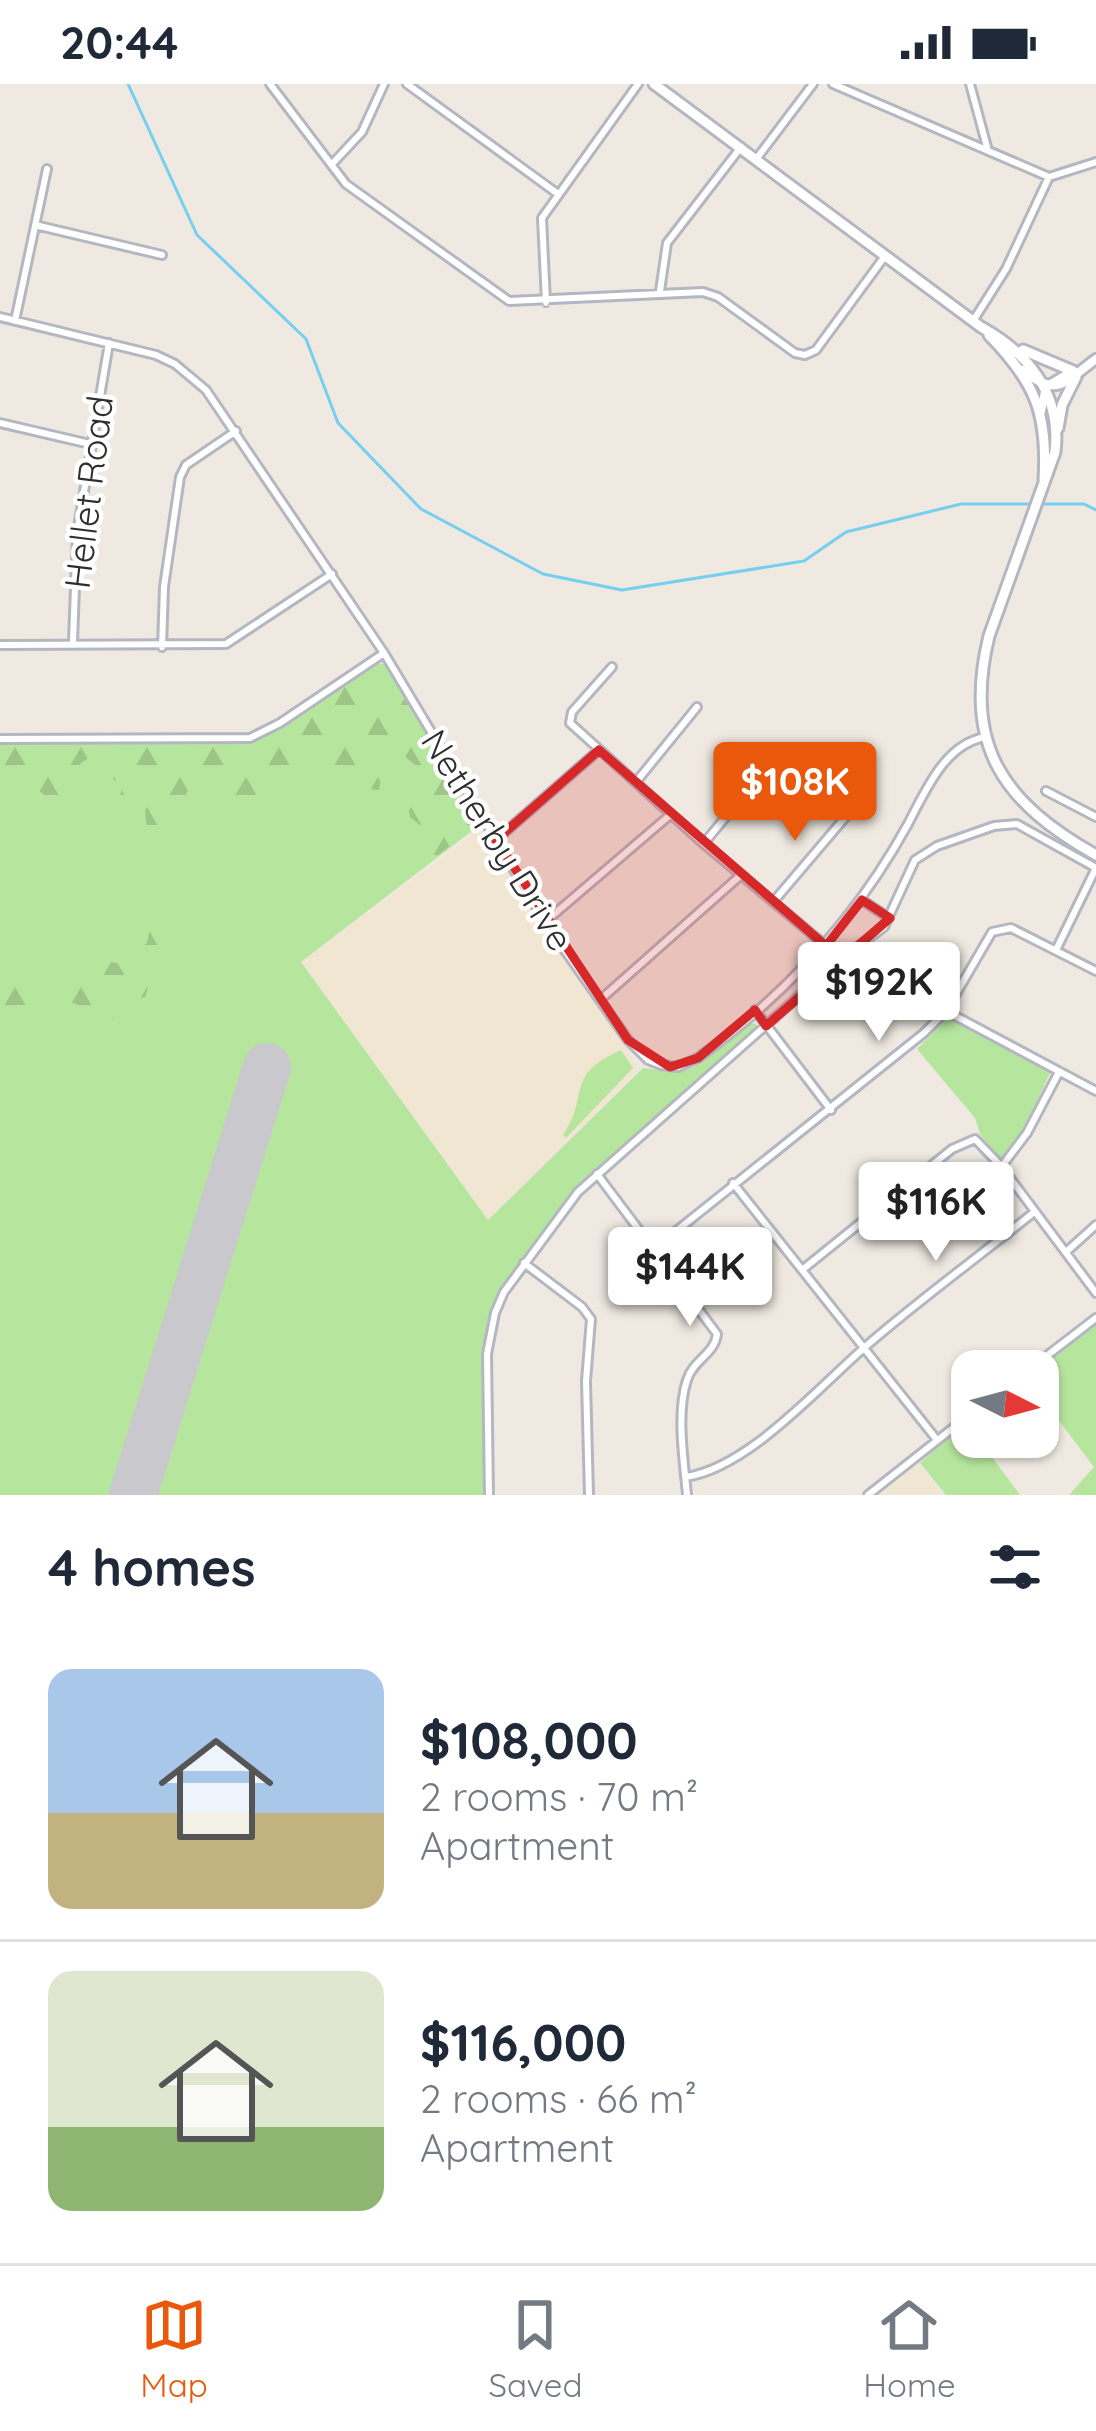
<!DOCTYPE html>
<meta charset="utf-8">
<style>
body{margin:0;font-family:Quicksand,sans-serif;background:#f6f6f7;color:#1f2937;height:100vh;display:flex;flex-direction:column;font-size:45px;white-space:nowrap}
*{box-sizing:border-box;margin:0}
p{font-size:39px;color:#747a83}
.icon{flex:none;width:66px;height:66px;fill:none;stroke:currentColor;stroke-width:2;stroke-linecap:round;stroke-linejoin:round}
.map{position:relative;height:1411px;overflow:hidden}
.side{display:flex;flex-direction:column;background:#fff;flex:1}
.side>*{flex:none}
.needle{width:78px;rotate:96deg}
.buttons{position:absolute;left:951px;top:1266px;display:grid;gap:24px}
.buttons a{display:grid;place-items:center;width:108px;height:108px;border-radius:24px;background:#fff;box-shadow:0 3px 9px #0004;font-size:60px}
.price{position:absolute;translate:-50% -102px;padding:0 27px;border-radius:12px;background:#fff;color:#222;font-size:39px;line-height:78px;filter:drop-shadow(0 3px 6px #0008)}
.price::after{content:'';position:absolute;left:50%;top:72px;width:36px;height:27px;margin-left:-18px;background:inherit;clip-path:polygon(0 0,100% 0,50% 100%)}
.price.current{background:#ea580c;color:#fff}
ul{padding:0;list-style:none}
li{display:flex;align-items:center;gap:36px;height:300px;padding:0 48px}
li+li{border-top:3px solid #e0e1e3}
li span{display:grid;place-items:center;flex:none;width:336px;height:240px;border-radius:24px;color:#555}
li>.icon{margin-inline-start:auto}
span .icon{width:144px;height:144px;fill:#fffc;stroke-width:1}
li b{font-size:51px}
h2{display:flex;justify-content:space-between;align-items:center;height:144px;padding:0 48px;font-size:51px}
.status{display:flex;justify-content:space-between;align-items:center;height:84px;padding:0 60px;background:#fff;direction:ltr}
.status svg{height:33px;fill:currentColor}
.tabs{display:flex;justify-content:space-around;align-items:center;height:168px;border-top:3px solid #e0e1e3;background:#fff;font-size:33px;color:#747a83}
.tabs a{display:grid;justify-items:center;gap:6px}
.tabs .current{color:#ea580c}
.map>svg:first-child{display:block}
.education{fill:#f0e6d1}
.grass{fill:#b6e59e}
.forest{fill:url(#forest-firs)}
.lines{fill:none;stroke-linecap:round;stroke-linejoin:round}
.stream{stroke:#75cff0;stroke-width:3}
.runway{stroke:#c9c8cc;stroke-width:48}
.minor-casing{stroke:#b4b7c1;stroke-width:12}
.tertiary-casing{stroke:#b4b7c1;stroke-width:14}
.secondary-casing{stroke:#b4b7c1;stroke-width:15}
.minor{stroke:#fff;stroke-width:6}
.tertiary{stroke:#fff;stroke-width:8}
.secondary{stroke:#fff;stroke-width:9}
.marked{fill:#d62828;fill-opacity:0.2;stroke:#d62828;stroke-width:9;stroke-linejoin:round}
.labels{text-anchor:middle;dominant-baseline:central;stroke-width:9;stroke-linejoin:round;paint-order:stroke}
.street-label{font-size:36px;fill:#2e2e2e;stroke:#fff}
</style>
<div class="status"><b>20:44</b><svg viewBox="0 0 49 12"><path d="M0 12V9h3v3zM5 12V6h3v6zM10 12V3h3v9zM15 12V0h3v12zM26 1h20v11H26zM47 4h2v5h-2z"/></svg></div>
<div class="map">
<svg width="1096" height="1411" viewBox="0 0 1096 1411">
<defs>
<pattern id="forest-firs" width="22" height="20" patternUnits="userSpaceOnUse" patternTransform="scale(3)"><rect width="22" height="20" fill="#b6e59e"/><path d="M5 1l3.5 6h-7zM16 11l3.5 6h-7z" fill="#9dc588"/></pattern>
</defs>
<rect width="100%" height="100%" fill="#efe9e1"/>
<path class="education" d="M483,743L542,841L640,985L488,1135L302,878Z
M919,1380L944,1411H879Z"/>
<path class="grass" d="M375,579L385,580L481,740L301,878L488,1136L643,984C656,985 670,989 683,987C712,981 726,943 756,939L757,946L599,1082L564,1118L500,1209L489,1237L483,1286L485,1411H0V658L241,657L280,641Z
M948,934L1050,989L1025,1044L1000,1075L980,1050L975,1034L917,965Z
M621,966L633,984L566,1054L563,1051C591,1010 563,992 621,966Z
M1096,1240V1411H1069L1094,1383L1038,1309V1287H1033Z
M966,1338L972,1353H977L1020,1411H946L920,1379Z"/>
<path class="forest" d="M347,598H358L369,612L388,613L387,602L395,599L479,740L425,781L421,742L410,733L408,722L420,719L424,711V688L404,672L377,683L381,695L379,706L368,705V692L345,682C335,691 312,697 301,690L269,696L260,703L257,722L242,719L233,709L218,708L209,695H201L196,703H190L183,716L176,719L169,715L163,719L166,742L154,752L147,746L145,725L123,720L119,715L123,701L109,693L107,683L91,672L80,680V694L68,695L60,701L63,717L54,718L34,703L20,704L0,689V659L250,657Z
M164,830L165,853L145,913L127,917L110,939L74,919L63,921L45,912L33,928L10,944L8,924L0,919V907L6,909L17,900L20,890L41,898L48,893H70L98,876L121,880L147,859L153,831Z"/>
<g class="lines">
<path class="stream" d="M128,0L197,151L306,255L338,339L421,425L543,490L622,506L804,477L846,448L961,420H1031
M1040,420H1084L1096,426"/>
<path class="runway" d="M133,1411L267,983"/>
<g class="minor-casing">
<path id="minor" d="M270,0L346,100L509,217L703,208L718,213L795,269L805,271L816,266L885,172
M407,0L558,110
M833,0L1049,93L1096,78
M970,0L987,63
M757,74L813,0
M333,79L362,48L384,0
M35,141L162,171
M660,207L667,159L741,63
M546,218L542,134L638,0
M0,233L156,271L175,280L206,306L384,569L545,838L628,956L648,976L661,981L678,983L698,974C786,911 856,835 908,740C925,708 945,659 986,653
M15,237L47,85
M973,237L1006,185L1049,93
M0,339L90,360
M73,558L77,449L109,259
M0,561L226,560L332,490
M162,563L164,503L180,393L186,381L236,347
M612,583L572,628L570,639L704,760L826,862
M0,655L250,654L280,639L384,569
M636,698L697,623
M1046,707L1096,733
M496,756L599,666
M705,758L783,664
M862,816L889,834
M774,817L848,730
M545,838L670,731
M1056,866L1096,784
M600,916L741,791
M755,926L831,1026
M946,927L1096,1007
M1002,1082L1027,1049L1059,988
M597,1090L717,1250C715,1270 693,1276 687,1296C676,1329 684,1377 687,1411
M733,1099L937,1356
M655,1164L924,949L946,927L992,848L1011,844L1096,887
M1066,1168L1096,1141
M524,1179L582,1223L591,1235L586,1297L589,1411
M802,1186L952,1065L975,1055L1001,1082L1096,1209
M1027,1287L1096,1234
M685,1393C747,1385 818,1304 865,1263C919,1216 977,1174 1033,1129
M489,1411L487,1270L495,1229L504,1208L578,1108L843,873L884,843L915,776L937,762L994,742L1017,740L1096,784
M868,1411L972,1329"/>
</g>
<g class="tertiary-casing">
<path id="tertiary" d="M1022,286C1059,315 1064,298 1096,275
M1041,327L1046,303L1073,287"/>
</g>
<g class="secondary-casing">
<path id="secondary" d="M654,0L981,243C1028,269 1062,310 1055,368L989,552C962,662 1004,719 1096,771
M989,251C1035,298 1048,329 1044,396
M1023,266L1073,287
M1058,344L1062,321L1076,293"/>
</g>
<use href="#minor" class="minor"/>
<use href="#tertiary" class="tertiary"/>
<use href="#secondary" class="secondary"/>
</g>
<path class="marked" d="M599,666L826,862L862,816L890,834L766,942L755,926L698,974L670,983L628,956L496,756Z"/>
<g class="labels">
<g class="street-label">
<text transform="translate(88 408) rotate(-83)">Hellet Road</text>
<text transform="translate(498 756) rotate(58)">Netherby Drive</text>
</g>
</g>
</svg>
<div class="buttons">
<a><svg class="needle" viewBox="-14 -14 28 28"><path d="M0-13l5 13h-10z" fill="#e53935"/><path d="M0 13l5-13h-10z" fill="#747a83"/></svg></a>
</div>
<b class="price current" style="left:795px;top:760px">$108K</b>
<b class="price" style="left:879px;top:960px">$192K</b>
<b class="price" style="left:936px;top:1180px">$116K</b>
<b class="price" style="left:690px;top:1245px">$144K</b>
</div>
<section class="side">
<h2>4 homes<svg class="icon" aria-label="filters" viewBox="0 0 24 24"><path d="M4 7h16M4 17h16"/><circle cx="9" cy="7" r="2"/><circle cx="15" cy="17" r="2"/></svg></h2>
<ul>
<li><span style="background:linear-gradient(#a9c7e8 60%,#c2b280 0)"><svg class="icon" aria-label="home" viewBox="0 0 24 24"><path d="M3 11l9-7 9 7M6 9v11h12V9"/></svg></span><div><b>$108,000</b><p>2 rooms · 70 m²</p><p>Apartment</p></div></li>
<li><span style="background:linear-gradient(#dfe7d0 65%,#8fb573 0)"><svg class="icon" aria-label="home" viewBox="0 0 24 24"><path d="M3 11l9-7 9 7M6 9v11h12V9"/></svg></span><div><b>$116,000</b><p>2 rooms · 66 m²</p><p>Apartment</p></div></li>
</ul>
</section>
<nav class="tabs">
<a class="current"><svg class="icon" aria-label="map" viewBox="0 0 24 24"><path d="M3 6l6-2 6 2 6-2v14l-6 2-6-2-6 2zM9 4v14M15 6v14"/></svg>Map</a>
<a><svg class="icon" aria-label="saved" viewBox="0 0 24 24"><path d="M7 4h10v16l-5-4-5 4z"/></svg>Saved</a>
<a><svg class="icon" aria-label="home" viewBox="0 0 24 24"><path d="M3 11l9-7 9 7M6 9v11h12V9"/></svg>Home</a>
</nav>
